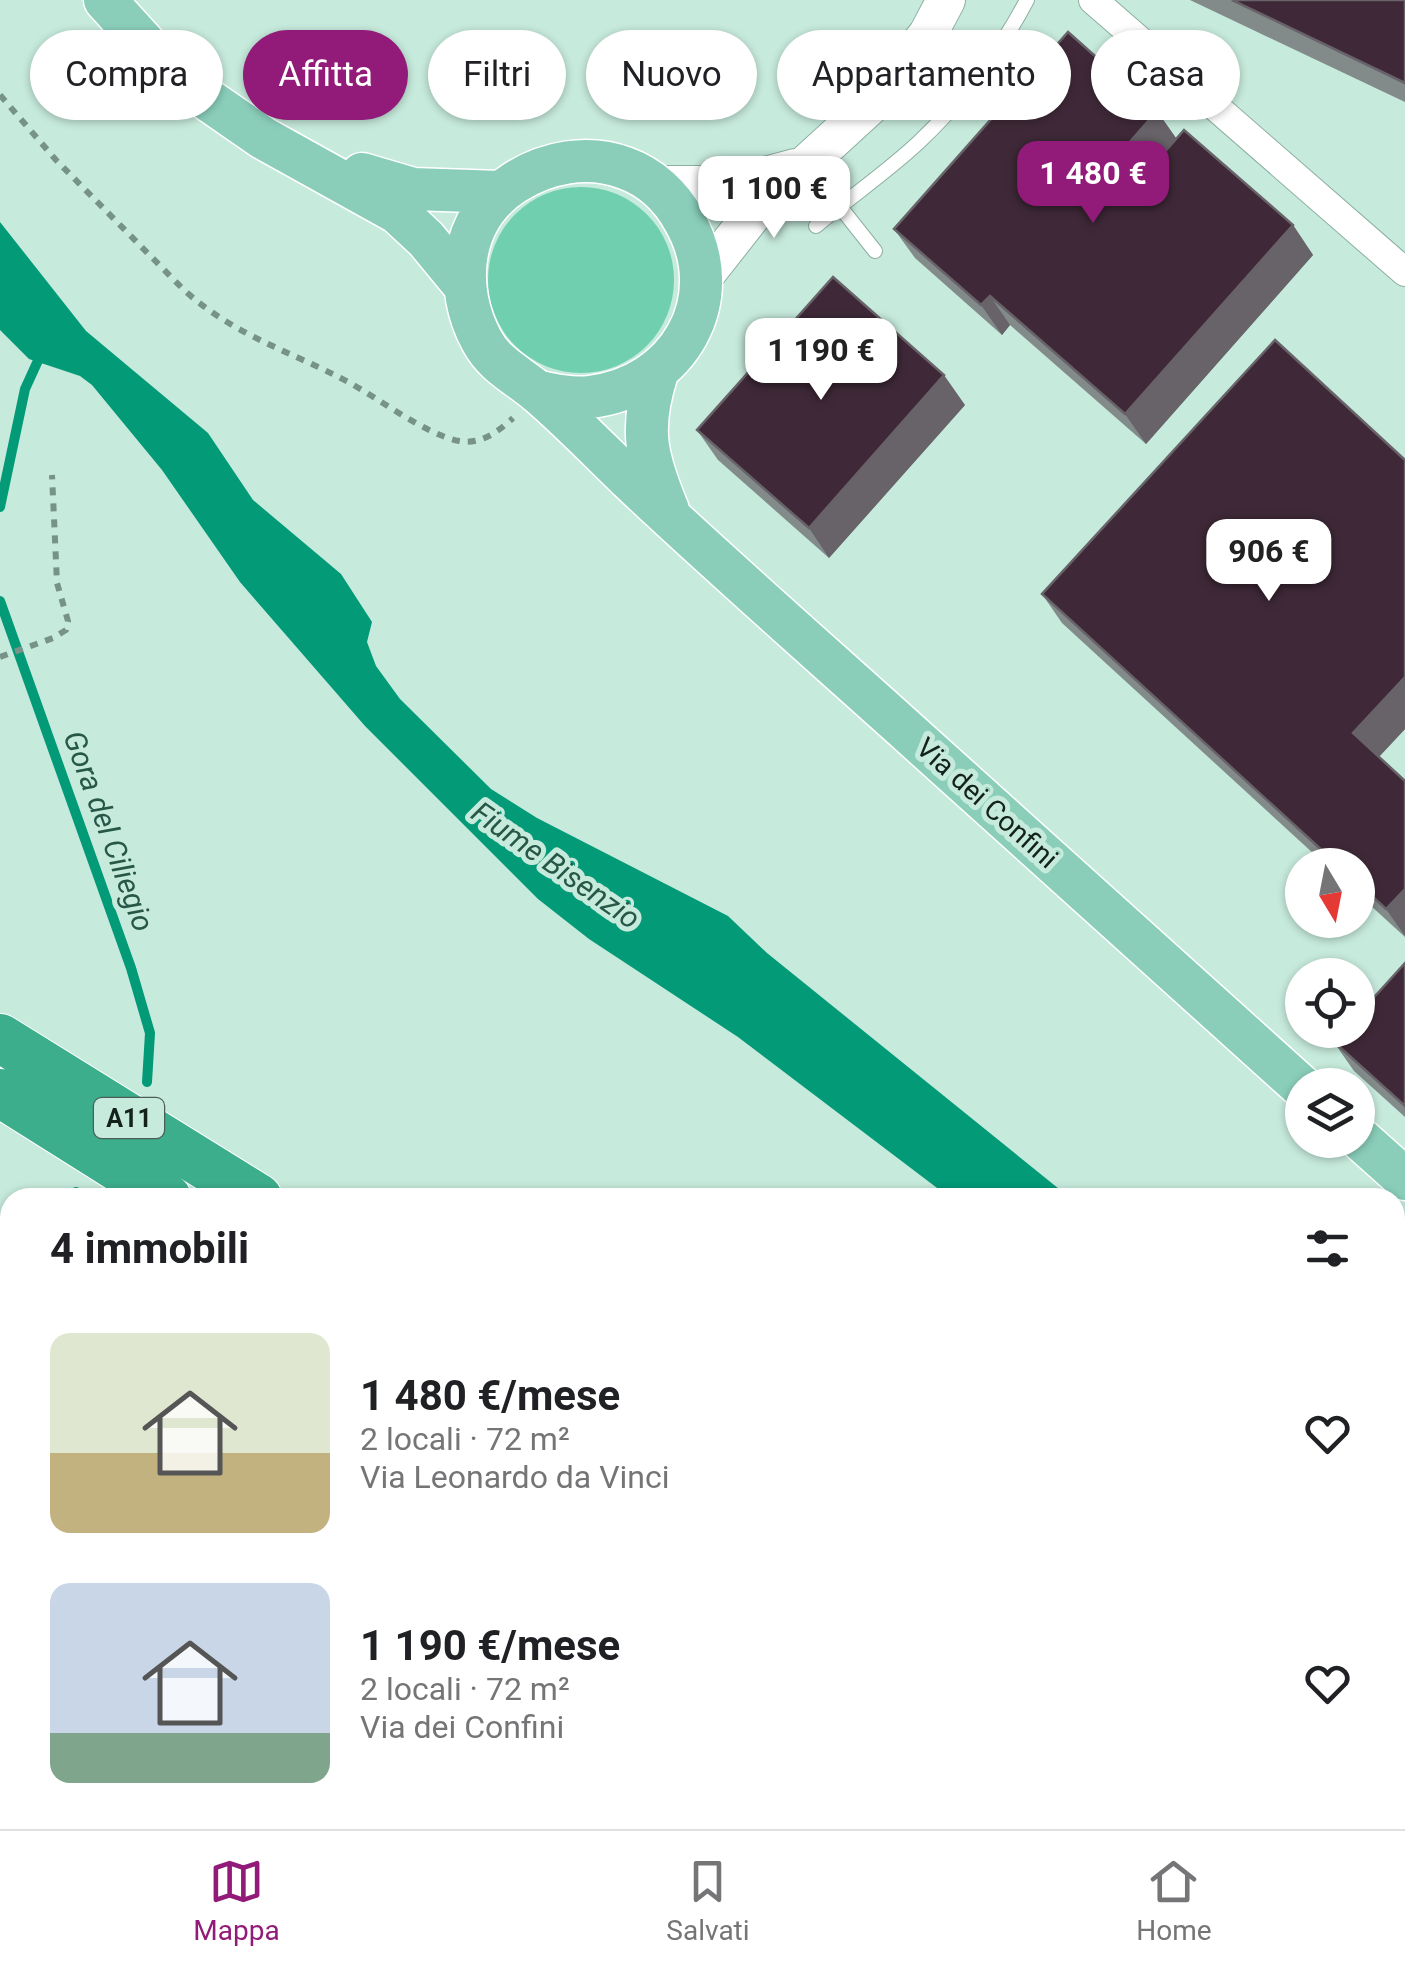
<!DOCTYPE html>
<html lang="it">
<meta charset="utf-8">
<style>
body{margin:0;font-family:Roboto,sans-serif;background:#f6f6f6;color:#202124;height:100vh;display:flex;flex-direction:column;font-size:38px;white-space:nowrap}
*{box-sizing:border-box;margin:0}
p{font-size:32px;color:#757577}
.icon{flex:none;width:55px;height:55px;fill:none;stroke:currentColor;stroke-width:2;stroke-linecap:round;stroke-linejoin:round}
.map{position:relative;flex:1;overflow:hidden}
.side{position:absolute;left:0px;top:1188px;width:1405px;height:642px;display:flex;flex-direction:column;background:#fff;border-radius:30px 30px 0 0;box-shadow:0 2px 8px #0004}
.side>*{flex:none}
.guide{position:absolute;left:30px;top:30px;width:1345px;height:90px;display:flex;gap:20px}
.needle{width:65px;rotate:170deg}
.controls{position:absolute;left:1285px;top:848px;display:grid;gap:20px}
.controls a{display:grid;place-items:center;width:90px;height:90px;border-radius:50%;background:#fff;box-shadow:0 2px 8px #0004;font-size:50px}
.price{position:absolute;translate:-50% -85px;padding:0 22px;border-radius:20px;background:#fff;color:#222;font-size:32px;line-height:65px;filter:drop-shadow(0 2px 5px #0008)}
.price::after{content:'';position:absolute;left:50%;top:60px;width:30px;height:22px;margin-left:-15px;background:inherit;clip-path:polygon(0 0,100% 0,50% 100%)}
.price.current{background:#921a78;color:#fff}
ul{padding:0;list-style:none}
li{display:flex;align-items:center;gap:30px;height:250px;padding:0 50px}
li span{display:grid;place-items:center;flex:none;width:280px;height:200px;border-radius:20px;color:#555}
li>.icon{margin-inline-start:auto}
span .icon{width:120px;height:120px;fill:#fffc;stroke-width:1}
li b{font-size:42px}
h2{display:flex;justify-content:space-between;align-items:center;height:120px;padding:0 50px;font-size:42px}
.pill{padding:0 35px;border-radius:45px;background:#fff;box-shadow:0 2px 8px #0004;font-size:35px;line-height:90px}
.pill.current{background:#921a78;color:#fff}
.tabs{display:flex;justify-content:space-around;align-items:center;height:140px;border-top:2px solid #e0e0e0;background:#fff;font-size:28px;color:#757577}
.tabs a{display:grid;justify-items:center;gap:5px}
.tabs .current{color:#921a78}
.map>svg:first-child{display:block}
.green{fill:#70cfaf}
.water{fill:#029a77}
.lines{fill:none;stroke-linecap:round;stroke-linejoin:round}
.stream{stroke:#029a77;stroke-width:10}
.lane-casing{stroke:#8dafa2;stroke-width:16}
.street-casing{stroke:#8dafa2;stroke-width:30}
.secondary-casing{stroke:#8dafa2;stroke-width:40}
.primary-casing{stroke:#fff;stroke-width:45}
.highway-casing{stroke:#fff;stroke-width:50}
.path{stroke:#779288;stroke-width:6;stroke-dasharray:8 8;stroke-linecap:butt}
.lane{stroke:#fff;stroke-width:14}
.street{stroke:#fff;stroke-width:28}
.secondary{stroke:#fff;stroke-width:38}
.primary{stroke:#8aceba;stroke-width:42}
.highway{stroke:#3cae8c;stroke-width:48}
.wall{fill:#828a8a}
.shaded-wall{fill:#686369}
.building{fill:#3f2938;stroke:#686369;stroke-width:2.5}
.labels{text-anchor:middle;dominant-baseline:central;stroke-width:10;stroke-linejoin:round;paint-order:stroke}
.shield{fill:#c6eadc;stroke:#495e56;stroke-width:2.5}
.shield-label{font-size:25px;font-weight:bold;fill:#14221d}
.street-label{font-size:28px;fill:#14221d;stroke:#c6eadc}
.water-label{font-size:30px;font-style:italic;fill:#265747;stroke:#c6eadc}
</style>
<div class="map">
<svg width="1405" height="1829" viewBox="0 0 1405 1829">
<rect width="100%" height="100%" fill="#c6eadc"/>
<path class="green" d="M488 280a93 93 0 1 1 186 0a93 93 0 1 1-186 0Z"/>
<path class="water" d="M0,222L86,331L208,433L253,500L341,574L372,622L367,642L376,666L400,699L491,789L537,818L728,916L767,953L1069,1197H949L738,1037L589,939L538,899L365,726L240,582L162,470L92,385L80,376L29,359L0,330Z
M1395,1505L1405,1518V1624L1395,1613Z"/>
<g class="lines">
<path class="stream" d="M0,507L25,389L41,354
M0,601L131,968L150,1033L147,1082
M74,1198L76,1192
M0,1394L10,1366"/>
<g class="lane-casing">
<path id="lane" d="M807,165L875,251
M816,226C850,197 887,172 919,142C962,101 999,53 1027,0"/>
</g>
<g class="street-casing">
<path id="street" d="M1093,0L1405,272"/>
</g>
<g class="secondary-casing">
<path id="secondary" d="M656,185H733L795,168
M701,280L756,210L874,102L928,34L946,0"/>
</g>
<g class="primary-casing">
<path id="primary" d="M105,0L175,77L263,138L398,213L426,239L463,284
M362,174L413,189L500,192
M657,373C639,429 646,457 668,510
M536,391C554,395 571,399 589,397C678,388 730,299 684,220C671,196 650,177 625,168C588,154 546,162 514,183C459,218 453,288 482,341C496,367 520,376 541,395C572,422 601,452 631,481C718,563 808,642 897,722C1032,843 1167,965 1302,1087
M1358,1137L1405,1179"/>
</g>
<g class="highway-casing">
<path id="highway" d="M0,1038L258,1198
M0,1093L167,1198
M1174,1820L1189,1829
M1265,1820L1280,1829"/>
</g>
<path class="path" d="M0,95L56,160L184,290C236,337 291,351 350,383C381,400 425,434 459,441C480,445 498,432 513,418
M0,657L53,638L66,630L68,621L57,583L52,475
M842,1820L848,1829"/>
<use href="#lane" class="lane"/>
<use href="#street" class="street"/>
<use href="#secondary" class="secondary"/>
<use href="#primary" class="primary"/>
<use href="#highway" class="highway"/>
</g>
<path class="wall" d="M1190,0H1405V102Z
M1157,111L1176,138L1293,225L1313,255L1146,444L1010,325L1002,335L915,258L894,229Z
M965,405L829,558L718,460L697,430Z
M1405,460V729L1379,757L1405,781V937L1358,894V865H1326L1062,623L1042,594Z
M1405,963V1117L1354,1071L1333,1041Z"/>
<path class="shaded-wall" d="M1157,111L1178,141L1135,189L1115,159Z
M1293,225L1313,255L1146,444L1125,414Z
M990,296L1010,325L1002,335L981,305Z
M944,375L965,405L829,558L809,528Z
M1405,677V729L1374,762L1353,733Z
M1405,889V936L1386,909Z"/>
<path class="building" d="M1232,0H1405V83Z
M1068,32L1157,111L1115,159L1139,181L1184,130L1293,225L1125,414L990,296L981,305L894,229Z
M833,277L944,375L809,528L697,430Z
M1275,340L1405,460V677L1353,733L1405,781V889L1386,909L1358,883V865H1338L1042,594Z
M1405,963V1106L1333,1041L1344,1030H1358V1015Z
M10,1635V1820H199L221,1829H0V1658Z"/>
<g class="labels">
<rect class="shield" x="94" y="1098" width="70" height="40" rx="8"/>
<g class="shield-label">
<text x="129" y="1118">A11</text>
</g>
<g class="street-label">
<text transform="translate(987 803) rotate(42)">Via dei Confini</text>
</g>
<g class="water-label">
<text transform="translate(109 831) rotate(70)">Gora del Ciliegio</text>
<text transform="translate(556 865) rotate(35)">Fiume Bisenzio</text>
</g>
</g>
</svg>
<div class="controls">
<a><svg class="needle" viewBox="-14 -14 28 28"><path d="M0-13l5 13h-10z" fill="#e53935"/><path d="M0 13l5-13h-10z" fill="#757577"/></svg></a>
<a><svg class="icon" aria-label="locate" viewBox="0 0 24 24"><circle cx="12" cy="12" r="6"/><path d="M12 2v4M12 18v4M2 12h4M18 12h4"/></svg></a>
<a><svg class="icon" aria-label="layers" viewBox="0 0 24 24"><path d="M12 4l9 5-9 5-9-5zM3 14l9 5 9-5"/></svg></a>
</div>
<b class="price current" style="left:1093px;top:226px">1 480 €</b>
<b class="price" style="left:774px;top:241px">1 100 €</b>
<b class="price" style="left:821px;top:403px">1 190 €</b>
<b class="price" style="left:1269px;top:604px">906 €</b>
<div class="guide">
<a class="pill">Compra</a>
<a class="pill current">Affitta</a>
<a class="pill">Filtri</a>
<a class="pill">Nuovo</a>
<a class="pill">Appartamento</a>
<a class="pill">Casa</a>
</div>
<section class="side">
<h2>4 immobili<svg class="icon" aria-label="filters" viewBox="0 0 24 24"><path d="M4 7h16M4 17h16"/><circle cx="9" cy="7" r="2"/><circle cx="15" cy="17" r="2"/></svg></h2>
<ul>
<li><span style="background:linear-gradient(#dfe7d0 60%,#c2b280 0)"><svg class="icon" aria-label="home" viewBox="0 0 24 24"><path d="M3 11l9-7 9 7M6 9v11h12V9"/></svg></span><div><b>1 480 €/mese</b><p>2 locali · 72 m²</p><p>Via Leonardo da Vinci</p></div><svg class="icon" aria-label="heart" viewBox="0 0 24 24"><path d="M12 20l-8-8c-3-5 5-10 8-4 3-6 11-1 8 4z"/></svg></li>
<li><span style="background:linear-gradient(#c9d6e8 75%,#7fa58c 0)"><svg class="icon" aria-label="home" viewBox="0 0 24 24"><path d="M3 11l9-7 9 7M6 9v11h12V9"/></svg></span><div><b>1 190 €/mese</b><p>2 locali · 72 m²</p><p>Via dei Confini</p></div><svg class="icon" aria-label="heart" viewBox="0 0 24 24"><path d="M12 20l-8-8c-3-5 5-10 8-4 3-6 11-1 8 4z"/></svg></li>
</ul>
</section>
</div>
<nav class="tabs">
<a class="current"><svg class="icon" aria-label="map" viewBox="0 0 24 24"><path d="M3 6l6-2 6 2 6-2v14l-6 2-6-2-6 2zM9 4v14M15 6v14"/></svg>Mappa</a>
<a><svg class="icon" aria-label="saved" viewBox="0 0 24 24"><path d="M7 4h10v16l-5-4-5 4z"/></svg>Salvati</a>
<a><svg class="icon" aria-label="home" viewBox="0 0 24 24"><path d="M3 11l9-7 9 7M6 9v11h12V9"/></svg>Home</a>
</nav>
